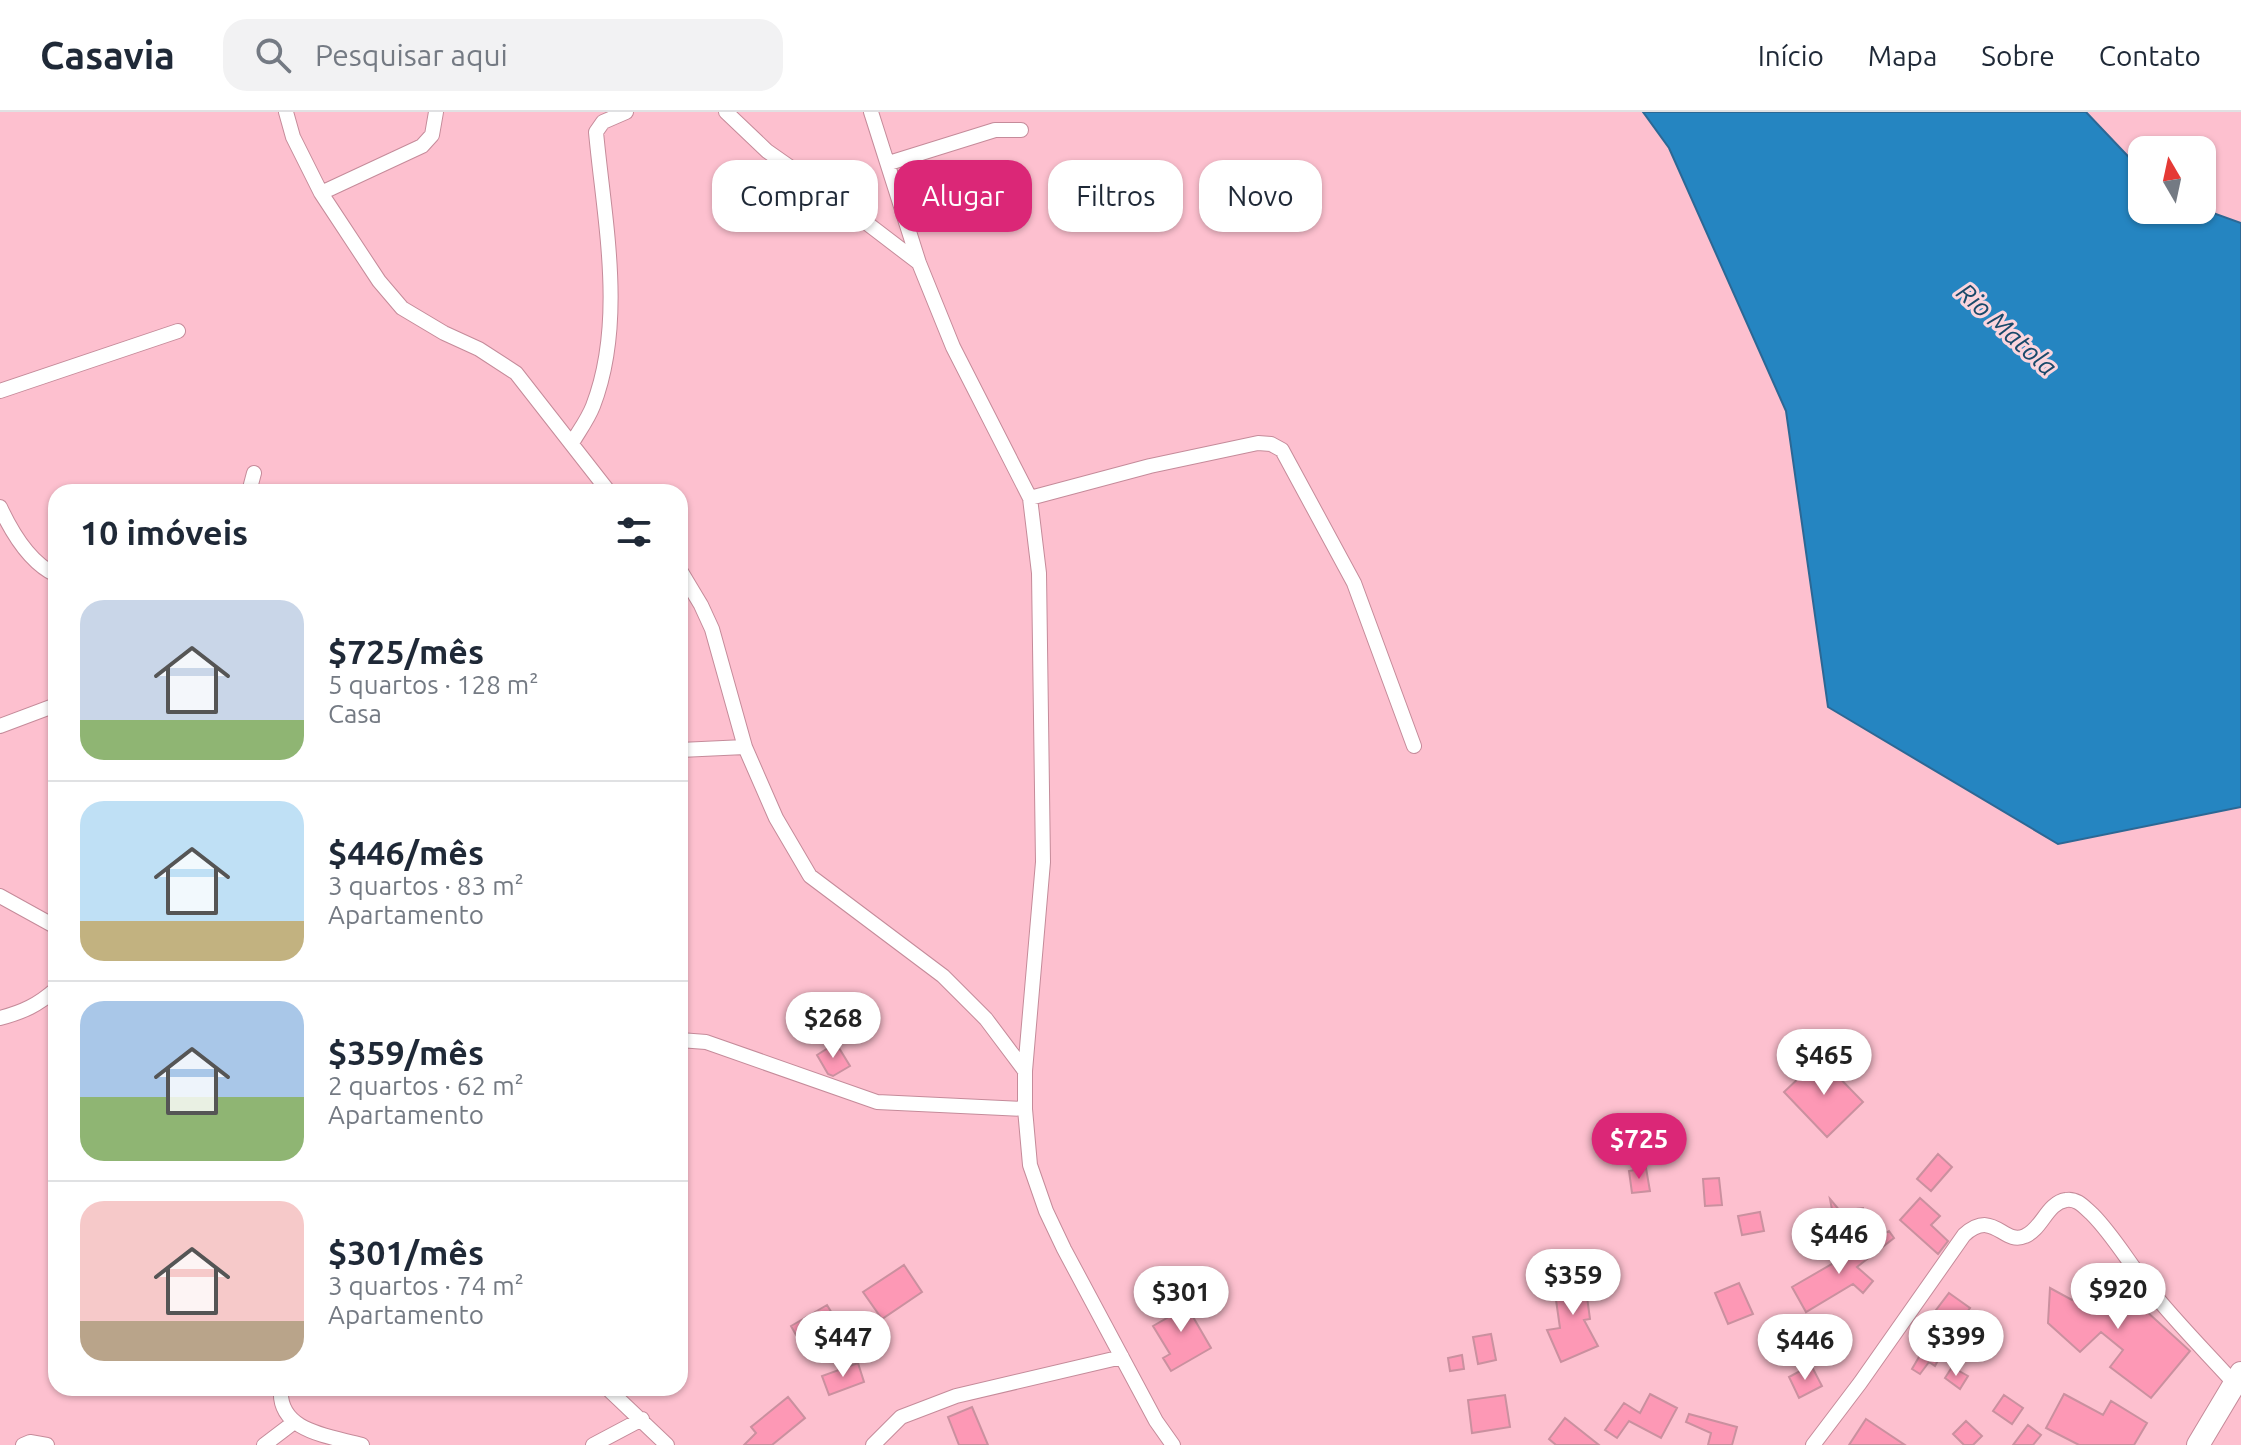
<!DOCTYPE html>
<html lang="pt">
<meta charset="utf-8">
<style>
body{margin:0;font-family:Ubuntu,sans-serif;background:#f2f2f3;color:#1f2937;height:100vh;display:flex;flex-direction:column;font-size:30px;white-space:nowrap}
*{box-sizing:border-box;margin:0}
p{font-size:26px;color:#747a83}
.icon{flex:none;width:44px;height:44px;fill:none;stroke:currentColor;stroke-width:2;stroke-linecap:round;stroke-linejoin:round}
.map{position:relative;flex:1;overflow:hidden}
.side{position:absolute;left:48px;top:372px;width:640px;height:912px;display:flex;flex-direction:column;background:#fff;border-radius:24px;box-shadow:0 2px 6px #0004}
.side>*{flex:none}
.hud{position:absolute;left:712px;top:48px;width:760px;height:72px;display:flex;gap:16px}
.needle{width:52px;rotate:351deg}
.buttons{position:absolute;left:2128px;top:24px;display:grid;gap:16px}
.buttons a{display:grid;place-items:center;width:88px;height:88px;border-radius:16px;background:#fff;box-shadow:0 2px 6px #0004;font-size:40px}
.price{position:absolute;translate:-50% -68px;padding:0 18px;border-radius:28px;background:#fff;color:#222;font-size:26px;line-height:52px;filter:drop-shadow(0 2px 4px #0008)}
.price::after{content:'';position:absolute;left:50%;top:48px;width:24px;height:18px;margin-left:-12px;background:inherit;clip-path:polygon(0 0,100% 0,50% 100%)}
.price.on{background:#db2777;color:#fff}
ul{padding:0;list-style:none}
li{display:flex;align-items:center;gap:24px;height:200px;padding:0 32px}
li+li{border-top:2px solid #e0e1e3}
li span{display:grid;place-items:center;flex:none;width:224px;height:160px;border-radius:24px;color:#555}
li>.icon{margin-inline-start:auto}
span .icon{width:96px;height:96px;fill:#fffc;stroke-width:1}
li b{font-size:34px}
h2{display:flex;justify-content:space-between;align-items:center;height:96px;padding:0 32px;font-size:34px}
.chip{padding:0 28px;border-radius:24px;background:#fff;box-shadow:0 2px 6px #0004;font-size:28px;line-height:72px}
.chip.on{background:#db2777;color:#fff}
header{display:flex;align-items:center;gap:48px;box-sizing:border-box;height:112px;padding:0 40px;background:#fff;border-bottom:2px solid #e0e1e3}
header strong{font-size:38px}
nav{display:flex;gap:44px;margin-inline-start:auto;font-size:28px}
.search{width:560px;height:72px;background:#f2f2f3;display:flex;align-items:center;gap:20px;box-sizing:border-box;padding:0 28px;border-radius:24px;color:#747a83;font-size:30px}
.map>svg:first-child{display:block}
.water{fill:#2585c1;stroke:#2c6895;stroke-width:2}
.building{fill:#fd98b5;stroke:#ca909f;stroke-width:2}
.lines{fill:none;stroke-linecap:round;stroke-linejoin:round}
.street-casing{stroke:#c58b9a;stroke-width:16}
.primary-casing{stroke:#c58b9a;stroke-width:24}
.street{stroke:#fff;stroke-width:14}
.primary{stroke:#fff;stroke-width:22}
.labels{text-anchor:middle;dominant-baseline:central;stroke-width:6;stroke-linejoin:round;paint-order:stroke}
.water-label{font-size:26px;font-style:italic;fill:#19496a;stroke:#fbd5de}
</style>
<header>
<strong>Casavia</strong>
<div class="search"><svg class="icon" aria-label="search" viewBox="0 0 24 24"><circle cx="10" cy="10" r="6"/><path d="M15 15l6 6"/></svg>Pesquisar aqui</div>
<nav><a>Início</a><a>Mapa</a><a>Sobre</a><a>Contato</a></nav>
</header>
<div class="map">
<svg width="2241" height="1333" viewBox="0 0 2241 1333">
<rect width="100%" height="100%" fill="#fdc0cf"/>
<path class="water" d="M1643,0H2086L2142,59V98L2202,97L2241,111V695L2058,732L1828,595L1786,299L1669,36Z"/>
<path class="building" d="M836,931L850,954L833,964L828,962L817,943Z
M1820,946L1863,990L1827,1025L1784,980Z
M1938,1042L1952,1055L1931,1079L1917,1067Z
M1646,1056L1650,1079L1632,1081L1629,1059Z
M1719,1066L1722,1093L1705,1094L1703,1067Z
M1920,1086L1940,1104L1931,1113L1948,1129L1938,1142L1900,1108Z
M1830,1087L1840,1099L1863,1096L1865,1114L1853,1116L1862,1127L1818,1129L1817,1109L1834,1108Z
M1760,1100L1764,1119L1742,1123L1738,1104Z
M1889,1119L1894,1126L1857,1155L1873,1169L1863,1181L1853,1172L1806,1200L1792,1175Z
M1582,1148L1590,1207L1584,1208L1598,1234L1561,1250L1547,1218L1560,1216L1556,1188L1570,1186L1564,1151Z
M904,1153L922,1180L882,1207L863,1180Z
M2107,1154L2121,1166L2118,1170L2126,1176L2122,1181L2145,1198L2190,1239L2151,1286L2110,1255L2123,1238L2101,1220L2080,1240L2048,1211L2050,1176L2072,1188Z
M1739,1171L1753,1202L1728,1212L1715,1181Z
M1178,1179L1211,1236L1171,1259L1163,1246L1170,1242L1153,1214L1172,1203L1164,1186Z
M1949,1181L1970,1196L1938,1239L1942,1241L1935,1254L1929,1250L1920,1262L1912,1257L1930,1226L1920,1219Z
M827,1193L842,1218L805,1239L791,1214Z
M1491,1222L1496,1248L1478,1252L1473,1225Z
M1462,1243L1464,1257L1450,1259L1448,1246Z
M858,1251L864,1270L829,1283L822,1264Z
M1811,1253L1822,1274L1799,1286L1789,1265Z
M1952,1255L1968,1264L1960,1277L1945,1266Z
M1650,1282L1677,1296L1661,1326L1629,1309L1617,1326L1605,1318L1624,1291L1640,1301Z
M2064,1282L2103,1303L2111,1289L2147,1311L2134,1333H2079L2046,1316Z
M1505,1283L1510,1315L1472,1321L1468,1288Z
M2004,1283L2023,1296L2012,1312L1993,1299Z
M788,1285L805,1306L772,1333H744L756,1321L751,1315Z
M972,1295L988,1333H959L948,1305Z
M1689,1302L1737,1315L1732,1333H1708L1711,1321L1686,1310Z
M1565,1306L1599,1333H1556L1549,1327Z
M1866,1307L1905,1333H1849Z
M1966,1309L1982,1324L1973,1333H1964L1953,1322Z
M2028,1313L2041,1323L2033,1333H2013Z"/>
<g class="lines">
<g class="street-casing">
<path id="street" d="M286,0L293,25L321,81L379,169L402,196L444,221L479,237L516,261L609,380
M726,0L767,39L834,86L919,151
M871,0L919,151L953,235L1030,386L1039,461L1043,750L1025,959V997L1030,1053L1046,1099L1064,1137L1156,1309L1173,1333
M889,51L995,18H1021
M321,81L422,34L432,23L436,0
M0,279L178,219
M572,331C579,319 588,307 593,294C626,209 604,107 596,20L603,10L626,0
M249,380L254,361
M1030,386L1150,354L1258,331L1271,332L1282,338L1354,471L1414,634
M0,395C12,421 30,451 56,463
M680,458L701,493L712,517L745,635L776,706L810,764L943,864L986,907L1025,959
M0,614L56,593
M680,638L745,635
M0,784L56,815
M0,906C23,900 38,893 56,877
M680,928L706,930L877,990L1025,997
M281,1276C277,1320 330,1324 362,1333
M607,1276L667,1333
M23,1333L30,1330L47,1333
M264,1333L293,1311
M593,1333L642,1307
M873,1333L901,1305L956,1284L1122,1245
M1813,1333L1860,1271L1964,1123C1994,1096 2003,1134 2025,1124C2042,1117 2047,1091 2066,1088C2077,1086 2084,1095 2092,1102C2113,1123 2129,1151 2148,1175C2175,1209 2206,1240 2235,1272"/>
</g>
<g class="primary-casing">
<path id="primary" d="M2198,1333L2241,1261"/>
</g>
<use href="#street" class="street"/>
<use href="#primary" class="primary"/>
</g>
<g class="labels">
<g class="water-label">
<text transform="translate(2007 217) rotate(42)">Rio Matola</text>
</g>
</g>
</svg>
<div class="buttons">
<a><svg class="needle" viewBox="-14 -14 28 28"><path d="M0-13l5 13h-10z" fill="#e53935"/><path d="M0 13l5-13h-10z" fill="#747a83"/></svg></a>
</div>
<b class="price" style="left:833px;top:948px">$268</b>
<b class="price" style="left:1824px;top:985px">$465</b>
<b class="price on" style="left:1639px;top:1069px">$725</b>
<b class="price" style="left:1839px;top:1164px">$446</b>
<b class="price" style="left:1573px;top:1205px">$359</b>
<b class="price" style="left:2118px;top:1219px">$920</b>
<b class="price" style="left:1181px;top:1222px">$301</b>
<b class="price" style="left:1956px;top:1266px">$399</b>
<b class="price" style="left:843px;top:1267px">$447</b>
<b class="price" style="left:1805px;top:1270px">$446</b>
<div class="hud">
<a class="chip">Comprar</a>
<a class="chip on">Alugar</a>
<a class="chip">Filtros</a>
<a class="chip">Novo</a>
</div>
<section class="side">
<h2>10 imóveis<svg class="icon" aria-label="filters" viewBox="0 0 24 24"><path d="M4 7h16M4 17h16"/><circle cx="9" cy="7" r="2"/><circle cx="15" cy="17" r="2"/></svg></h2>
<ul>
<li><span style="background:linear-gradient(#c9d6e8 75%,#8fb573 0)"><svg class="icon" aria-label="home" viewBox="0 0 24 24"><path d="M3 11l9-7 9 7M6 9v11h12V9"/></svg></span><div><b>$725/mês</b><p>5 quartos · 128 m²</p><p>Casa</p></div></li>
<li><span style="background:linear-gradient(#bfe0f5 75%,#c2b280 0)"><svg class="icon" aria-label="home" viewBox="0 0 24 24"><path d="M3 11l9-7 9 7M6 9v11h12V9"/></svg></span><div><b>$446/mês</b><p>3 quartos · 83 m²</p><p>Apartamento</p></div></li>
<li><span style="background:linear-gradient(#a9c7e8 60%,#8fb573 0)"><svg class="icon" aria-label="home" viewBox="0 0 24 24"><path d="M3 11l9-7 9 7M6 9v11h12V9"/></svg></span><div><b>$359/mês</b><p>2 quartos · 62 m²</p><p>Apartamento</p></div></li>
<li><span style="background:linear-gradient(#f6c9c9 75%,#b9a48a 0)"><svg class="icon" aria-label="home" viewBox="0 0 24 24"><path d="M3 11l9-7 9 7M6 9v11h12V9"/></svg></span><div><b>$301/mês</b><p>3 quartos · 74 m²</p><p>Apartamento</p></div></li>
</ul>
</section>
</div>
